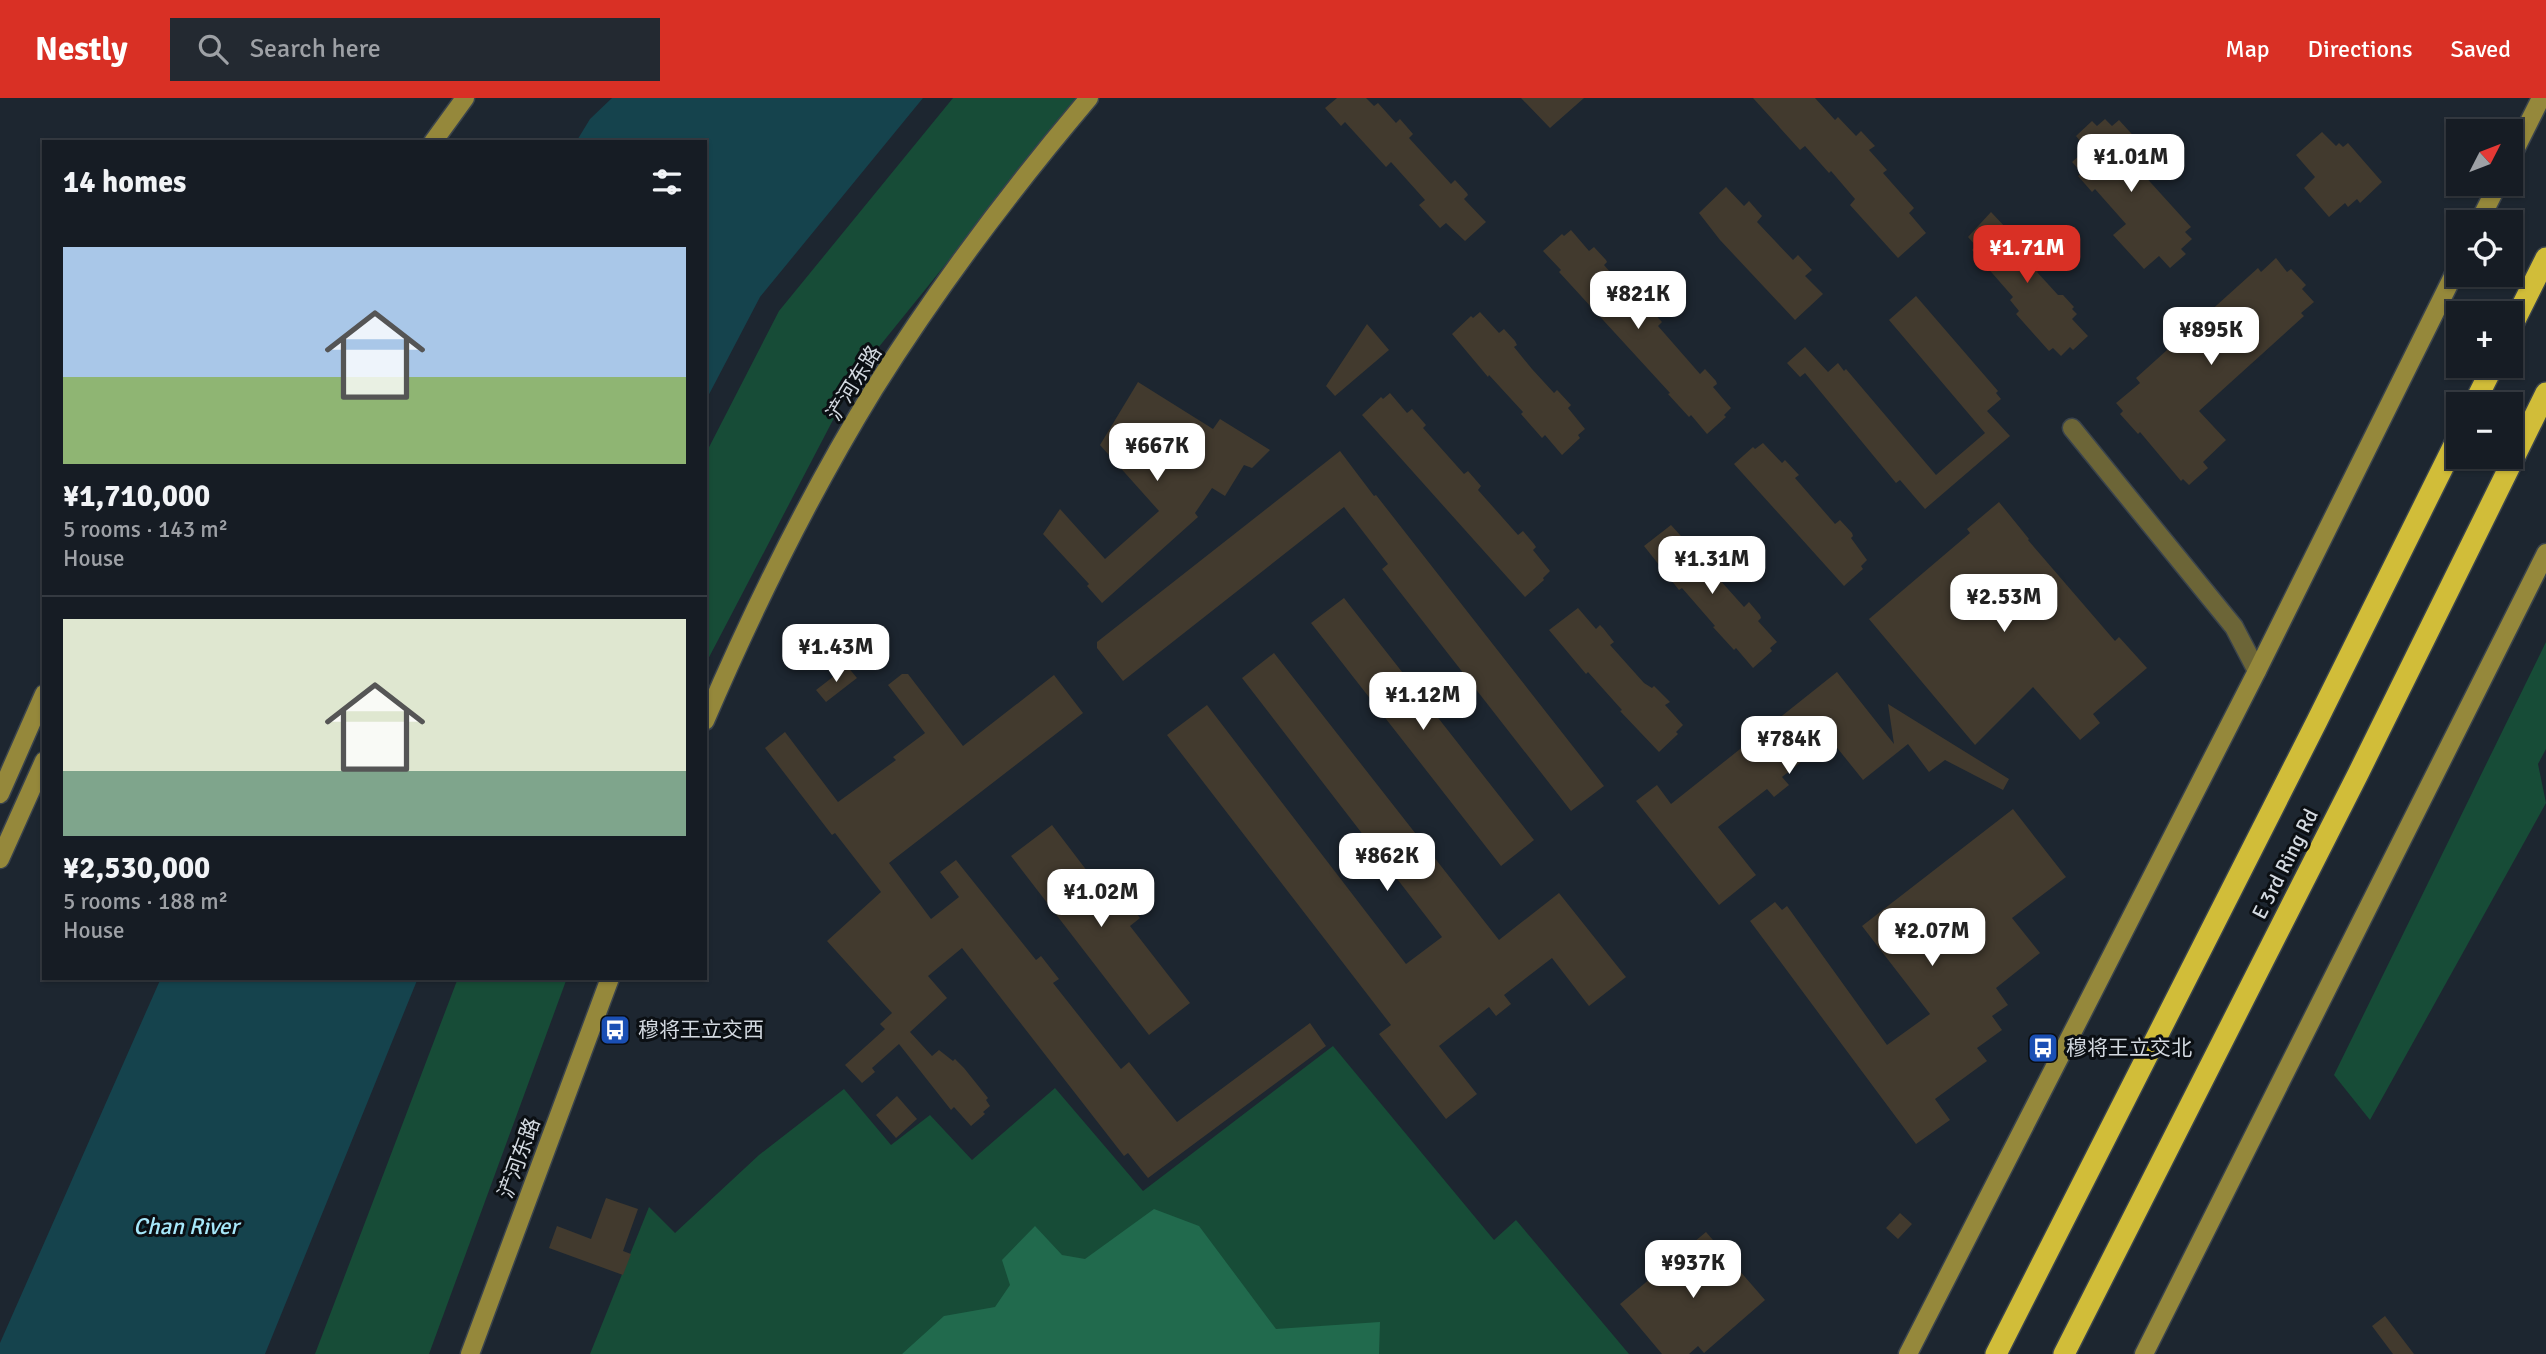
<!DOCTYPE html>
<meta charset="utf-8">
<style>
body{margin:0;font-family:Signika,"Noto Sans SC",sans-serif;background:#232931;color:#f1f3f6;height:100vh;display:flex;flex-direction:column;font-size:26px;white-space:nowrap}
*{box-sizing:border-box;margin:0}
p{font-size:23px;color:#9ea1a6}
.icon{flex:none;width:38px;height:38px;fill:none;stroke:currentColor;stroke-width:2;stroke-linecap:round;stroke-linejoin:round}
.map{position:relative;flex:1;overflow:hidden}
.sheet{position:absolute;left:42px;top:42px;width:665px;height:840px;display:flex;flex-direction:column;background:#161c24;border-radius:0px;box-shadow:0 2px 5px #0004,0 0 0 2px #353a41}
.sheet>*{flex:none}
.needle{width:46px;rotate:48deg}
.fabs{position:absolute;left:2446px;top:21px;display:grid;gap:14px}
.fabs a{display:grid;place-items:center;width:77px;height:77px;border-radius:0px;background:#161c24;box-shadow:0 2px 5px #0004,0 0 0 2px #353a41;font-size:35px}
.price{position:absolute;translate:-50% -60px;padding:0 16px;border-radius:14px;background:#fff;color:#222;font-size:23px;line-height:46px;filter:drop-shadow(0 2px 4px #0008)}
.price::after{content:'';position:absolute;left:50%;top:42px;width:21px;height:16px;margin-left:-10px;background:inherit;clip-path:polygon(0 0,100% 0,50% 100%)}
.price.on{background:#d93025;color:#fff}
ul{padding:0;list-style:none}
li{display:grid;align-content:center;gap:14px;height:371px;padding:0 21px}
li+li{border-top:2px solid #353a41}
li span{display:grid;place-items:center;height:217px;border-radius:0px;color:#555}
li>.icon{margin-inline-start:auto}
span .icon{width:126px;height:126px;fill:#fffc;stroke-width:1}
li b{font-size:30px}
h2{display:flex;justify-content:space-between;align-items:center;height:84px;padding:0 21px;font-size:30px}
header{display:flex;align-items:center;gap:42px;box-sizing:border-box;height:98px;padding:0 35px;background:#d93025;color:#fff}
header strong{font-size:33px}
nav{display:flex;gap:38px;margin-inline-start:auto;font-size:24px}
.search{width:490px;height:63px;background:#232931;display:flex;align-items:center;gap:18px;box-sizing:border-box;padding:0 24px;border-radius:0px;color:#9ea1a6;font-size:26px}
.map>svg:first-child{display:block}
.green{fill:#174c37}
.forest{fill:#216a4d}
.water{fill:#15434d}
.building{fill:#423a2e}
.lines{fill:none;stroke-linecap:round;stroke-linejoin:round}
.street-casing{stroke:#3a434c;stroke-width:21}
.secondary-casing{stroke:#3a434c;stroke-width:21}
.highway-casing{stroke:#3a434c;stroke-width:24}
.street{stroke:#6c6537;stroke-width:18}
.secondary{stroke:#95883b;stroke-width:18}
.highway{stroke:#d1bd39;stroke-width:21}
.labels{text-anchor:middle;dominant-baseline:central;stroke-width:6;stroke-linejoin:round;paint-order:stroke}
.street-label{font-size:21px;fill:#d3d9e0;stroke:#0b0f13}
.poi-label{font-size:21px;fill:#d3d9e0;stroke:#0b0f13;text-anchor:start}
.water-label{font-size:23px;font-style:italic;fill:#a7e8fa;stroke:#0b0f13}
</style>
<header>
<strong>Nestly</strong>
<div class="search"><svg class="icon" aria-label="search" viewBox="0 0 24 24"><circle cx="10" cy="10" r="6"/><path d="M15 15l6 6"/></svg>Search here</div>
<nav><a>Map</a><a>Directions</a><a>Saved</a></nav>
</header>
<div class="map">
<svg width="2546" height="1256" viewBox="0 0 2546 1256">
<rect width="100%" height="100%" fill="#1d2630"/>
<path class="green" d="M953,0H1080L857,276L705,567V357L779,213Z
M2546,544V651L2538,666L2546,705L2370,1022L2334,977Z
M458,880H567L429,1256H315Z
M1333,948L1494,1142L1516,1122L1629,1256H590L649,1109L675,1135L759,1057L844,991L891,1047L930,1017L972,1062L1055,990L1143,1093Z"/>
<path class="forest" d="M1154,1111L1199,1128L1276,1231L1380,1224L1379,1256H902L944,1218L995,1209L1010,1187L1002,1162L1035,1128L1062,1157L1085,1161Z"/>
<path class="water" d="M612,0H923L760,199L705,304V44H576L590,21Z
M161,880H418L265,1256H0V1245Z"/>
<path class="building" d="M1337,0H1366L1374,8L1378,5L1396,25L1400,21L1413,36L1409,40L1451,86L1455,82L1467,95L1468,97L1464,101L1486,124L1465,143L1446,125L1440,130L1419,107L1425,102L1391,64L1386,69L1345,24L1341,28L1325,10Z
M1521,0H1584L1550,30Z
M1753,0H1815L1835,22L1838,19L1856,38L1861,33L1875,48L1869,52L1887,72L1883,75L1914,110L1909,115L1926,135L1898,160L1850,107L1855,101L1831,73L1829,75L1805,48L1800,52Z
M2105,21L2112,28L2119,22L2150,56L2142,63L2148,70L2142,75L2191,129L2185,134L2192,141L2181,151L2186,156L2170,170L2159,158L2144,171L2113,137L2126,126L2095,91L2092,94L2078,78L2082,75L2072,64L2087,51L2076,38L2092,23L2097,28Z
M2322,34L2336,48L2339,45L2343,49L2348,45L2382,84L2360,105L2357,101L2348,109L2345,105L2329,119L2304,90L2315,79L2296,57Z
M1726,89L1744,108L1749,103L1762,118L1757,124L1793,162L1798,157L1812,172L1805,178L1823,196L1795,222L1720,142L1699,115Z
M1991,114L2007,131L2012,127L2016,133L2019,130L2033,146L2030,148L2035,154L2031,157L2042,169L2037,174L2058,197H2063L2074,209L2072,211L2077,216L2072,221L2088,238L2073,252L2070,249L2061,258L2053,250L2049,253L2016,216L2019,213L2010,202L2013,199L1972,152L1976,148L1968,139Z
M1571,132L1589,153L1594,149L1606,162L1607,164L1604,167L1645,214L1649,210L1662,224L1658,228L1700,276L1705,271L1716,283L1717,286L1713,289L1731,310L1724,317L1726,319L1707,336L1691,317L1689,319L1668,296L1670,295L1559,174L1561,172L1543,153L1562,136L1564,138Z
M2276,160L2287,174L2291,171L2306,187L2302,191L2314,204L2301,215L2304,218L2199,313L2226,342L2203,364L2208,370L2189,387L2183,381L2181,383L2140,334L2138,336L2120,316L2123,313L2116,305L2140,285L2136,280L2258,170L2261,174Z
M1916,198L1998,293L1996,295L2001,301L1987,313L2010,338L1925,411L1900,382L1896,385L1805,275L1800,279L1787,265L1805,249L1828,274L1838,265L1844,273L1846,271L1936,377L1985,335L1889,222Z
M1480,214L1499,235L1504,231L1515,243L1517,247L1514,249L1532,271L1554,295L1557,292L1559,294L1571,307L1568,310L1585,331L1578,337L1580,340L1562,357L1545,337L1542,340L1521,316L1523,314L1489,277L1488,279L1452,236L1471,218L1473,220Z
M1367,226L1389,252L1335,298L1326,288Z
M1138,284L1213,331L1220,321L1270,352L1252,370L1244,367L1225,398L1212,390L1195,415L1198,419L1102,505L1087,488L1089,486L1043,436L1060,411L1105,461L1159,413L1100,347Z
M1390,295L1407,315L1412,311L1426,327L1423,330L1464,376L1468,373L1481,388L1478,392L1518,437L1523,433L1534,446L1536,449L1533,452L1550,473L1543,480L1544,482L1525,499L1362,317L1381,299L1383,301Z
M1763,345L1782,365L1785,362L1799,377L1795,380L1835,426L1840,422L1852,435L1853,438L1851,440L1867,462L1861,468L1863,471L1844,488L1734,366L1753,349L1755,351Z
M1340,353L1374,398L1376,397L1604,688L1571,713L1382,471L1388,466L1344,409L1123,583L1097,550V544Z
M1999,404L2029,441L2028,442L2115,543L2119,539L2147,570L2093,616L2100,625L2080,642L2033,589L1975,647L1869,521L1970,435L1967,431Z
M1671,427L1690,448L1694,444L1707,459L1703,463L1744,509L1749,504L1760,517L1761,520L1758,523L1777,544L1770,550L1772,553L1753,570L1736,550L1734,552L1713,529L1715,528L1682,490L1679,492L1644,448Z
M1344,500L1534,742L1501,768L1311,525Z
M1578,510L1596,531L1600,527L1603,530L1614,544L1610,547L1644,585L1652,590L1654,588L1670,604L1665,607L1683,627L1676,634L1678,636L1659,654L1620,613L1622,612L1588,574L1586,576L1549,532Z
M1274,555L1499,842L1559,795L1626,879L1589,908L1552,860L1504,897L1511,906L1496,918L1489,909L1439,948L1477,996L1446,1021L1379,936L1391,927L1167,637L1207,607L1406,866L1442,839L1242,580Z
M847,568L857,580L826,604L816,592Z
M1837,574L1894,646L1888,606L2009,681L2003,692L1945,662L1929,674L1908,646L1863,682L1830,641L1782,679L1789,687L1774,699L1767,691L1718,729L1756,777L1719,807L1636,703L1657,687L1671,706Z
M902,576H908L963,648L1054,577L1083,615L889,765L931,821L959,799L940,774L956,762L1036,862L1041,858L1059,881L1053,885L1121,971L1129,964L1177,1024L1310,925L1326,948L1148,1080L1128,1055L1124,1058L962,850L928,878L947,900L910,934L932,958L939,952L953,963L955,961L964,970L988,1000L986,1002L990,1008L983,1014L985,1016L971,1028L954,1009L951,1012L899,946L872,970L875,974L862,985L845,967L885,931L880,926L892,915L827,843L881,794L835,735L832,737L765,650L785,634L838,704L896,662L893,659L925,635L888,587Z
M2013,711L2066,779L2012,820L2040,855L1996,890L2008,907L1992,918L2002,932L1977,950L1987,963L1935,1001L1950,1022L1916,1046L1750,823L1775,804L1782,812L1787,808L1887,947L1930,916L1862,828Z
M1052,727L1110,803L1121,795L1140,820L1130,828L1190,905L1149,937L1011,758Z
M897,998L917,1021L896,1040L876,1017Z
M606,1100L638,1111L623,1153L631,1156L623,1177L549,1150L557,1128L591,1141Z
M1900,1115L1912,1126L1898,1141L1886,1130Z
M1706,1134L1765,1202L1704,1255L1698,1248L1689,1256H1662L1620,1206Z
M2385,1218L2414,1256H2393L2372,1228Z"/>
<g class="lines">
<g class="street-casing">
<path id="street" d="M2072,330L2234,529L2257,573"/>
</g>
<g class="secondary-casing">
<path id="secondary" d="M433,44L465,0
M2511,60L2541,0
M2479,124L2498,86
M705,623C754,509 809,397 874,291C938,189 1011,92 1089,0
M0,696L44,596
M0,761L44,663
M470,1256L610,880
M1908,1256L2257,573L2459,166
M2144,1256L2546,455"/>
</g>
<g class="highway-casing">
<path id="highway" d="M2511,230L2546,160
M2474,306L2493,268
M1996,1256L2317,623L2459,337
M2064,1256L2358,676L2546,295"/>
</g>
<use href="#street" class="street"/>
<use href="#secondary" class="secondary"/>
<use href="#highway" class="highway"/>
</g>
<defs>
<g id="bus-square" transform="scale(1.575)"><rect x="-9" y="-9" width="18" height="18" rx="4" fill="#1a4fb4" stroke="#0b0f13"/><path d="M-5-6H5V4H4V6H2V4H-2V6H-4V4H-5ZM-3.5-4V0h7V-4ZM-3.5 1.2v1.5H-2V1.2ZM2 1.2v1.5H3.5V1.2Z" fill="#fff"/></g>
</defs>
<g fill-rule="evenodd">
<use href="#bus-square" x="615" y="932"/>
<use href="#bus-square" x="2043" y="950"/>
</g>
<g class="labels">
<g class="street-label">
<text transform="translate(854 285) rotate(-58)">浐河东路</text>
<text transform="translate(2285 766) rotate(-63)">E 3rd Ring Rd</text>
<text transform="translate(519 1060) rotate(-70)">浐河东路</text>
</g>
<g class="poi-label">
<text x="638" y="932">穆将王立交西</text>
<text x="2066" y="950">穆将王立交北</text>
</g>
<g class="water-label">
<text x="186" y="1128">Chan River</text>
</g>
</g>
</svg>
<div class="fabs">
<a><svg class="needle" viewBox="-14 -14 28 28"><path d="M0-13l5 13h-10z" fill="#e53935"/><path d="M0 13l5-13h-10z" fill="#9ea1a6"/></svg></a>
<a><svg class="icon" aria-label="locate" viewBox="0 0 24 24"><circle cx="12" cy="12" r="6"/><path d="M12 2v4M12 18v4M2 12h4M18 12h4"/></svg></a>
<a>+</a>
<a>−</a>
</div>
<b class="price" style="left:2131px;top:96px">¥1.01M</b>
<b class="price on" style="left:2027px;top:187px">¥1.71M</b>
<b class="price" style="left:1638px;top:233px">¥821K</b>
<b class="price" style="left:2211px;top:269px">¥895K</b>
<b class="price" style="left:1157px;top:385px">¥667K</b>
<b class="price" style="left:1712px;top:498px">¥1.31M</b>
<b class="price" style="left:2004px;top:536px">¥2.53M</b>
<b class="price" style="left:836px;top:586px">¥1.43M</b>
<b class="price" style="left:1423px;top:634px">¥1.12M</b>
<b class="price" style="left:1789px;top:678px">¥784K</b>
<b class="price" style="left:1387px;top:795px">¥862K</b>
<b class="price" style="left:1101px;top:831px">¥1.02M</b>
<b class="price" style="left:1932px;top:870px">¥2.07M</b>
<b class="price" style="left:1693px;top:1202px">¥937K</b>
<section class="sheet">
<h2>14 homes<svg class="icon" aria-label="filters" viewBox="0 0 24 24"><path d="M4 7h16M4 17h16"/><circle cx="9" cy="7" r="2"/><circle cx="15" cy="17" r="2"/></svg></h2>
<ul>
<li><span style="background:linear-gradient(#a9c7e8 60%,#8fb573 0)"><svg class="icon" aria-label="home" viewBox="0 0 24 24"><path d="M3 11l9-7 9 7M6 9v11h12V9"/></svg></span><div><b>¥1,710,000</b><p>5 rooms · 143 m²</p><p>House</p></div></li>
<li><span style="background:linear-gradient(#dfe7d0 70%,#7fa58c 0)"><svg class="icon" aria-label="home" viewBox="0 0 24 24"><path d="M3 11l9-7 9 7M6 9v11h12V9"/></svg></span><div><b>¥2,530,000</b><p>5 rooms · 188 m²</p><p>House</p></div></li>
</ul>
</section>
</div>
